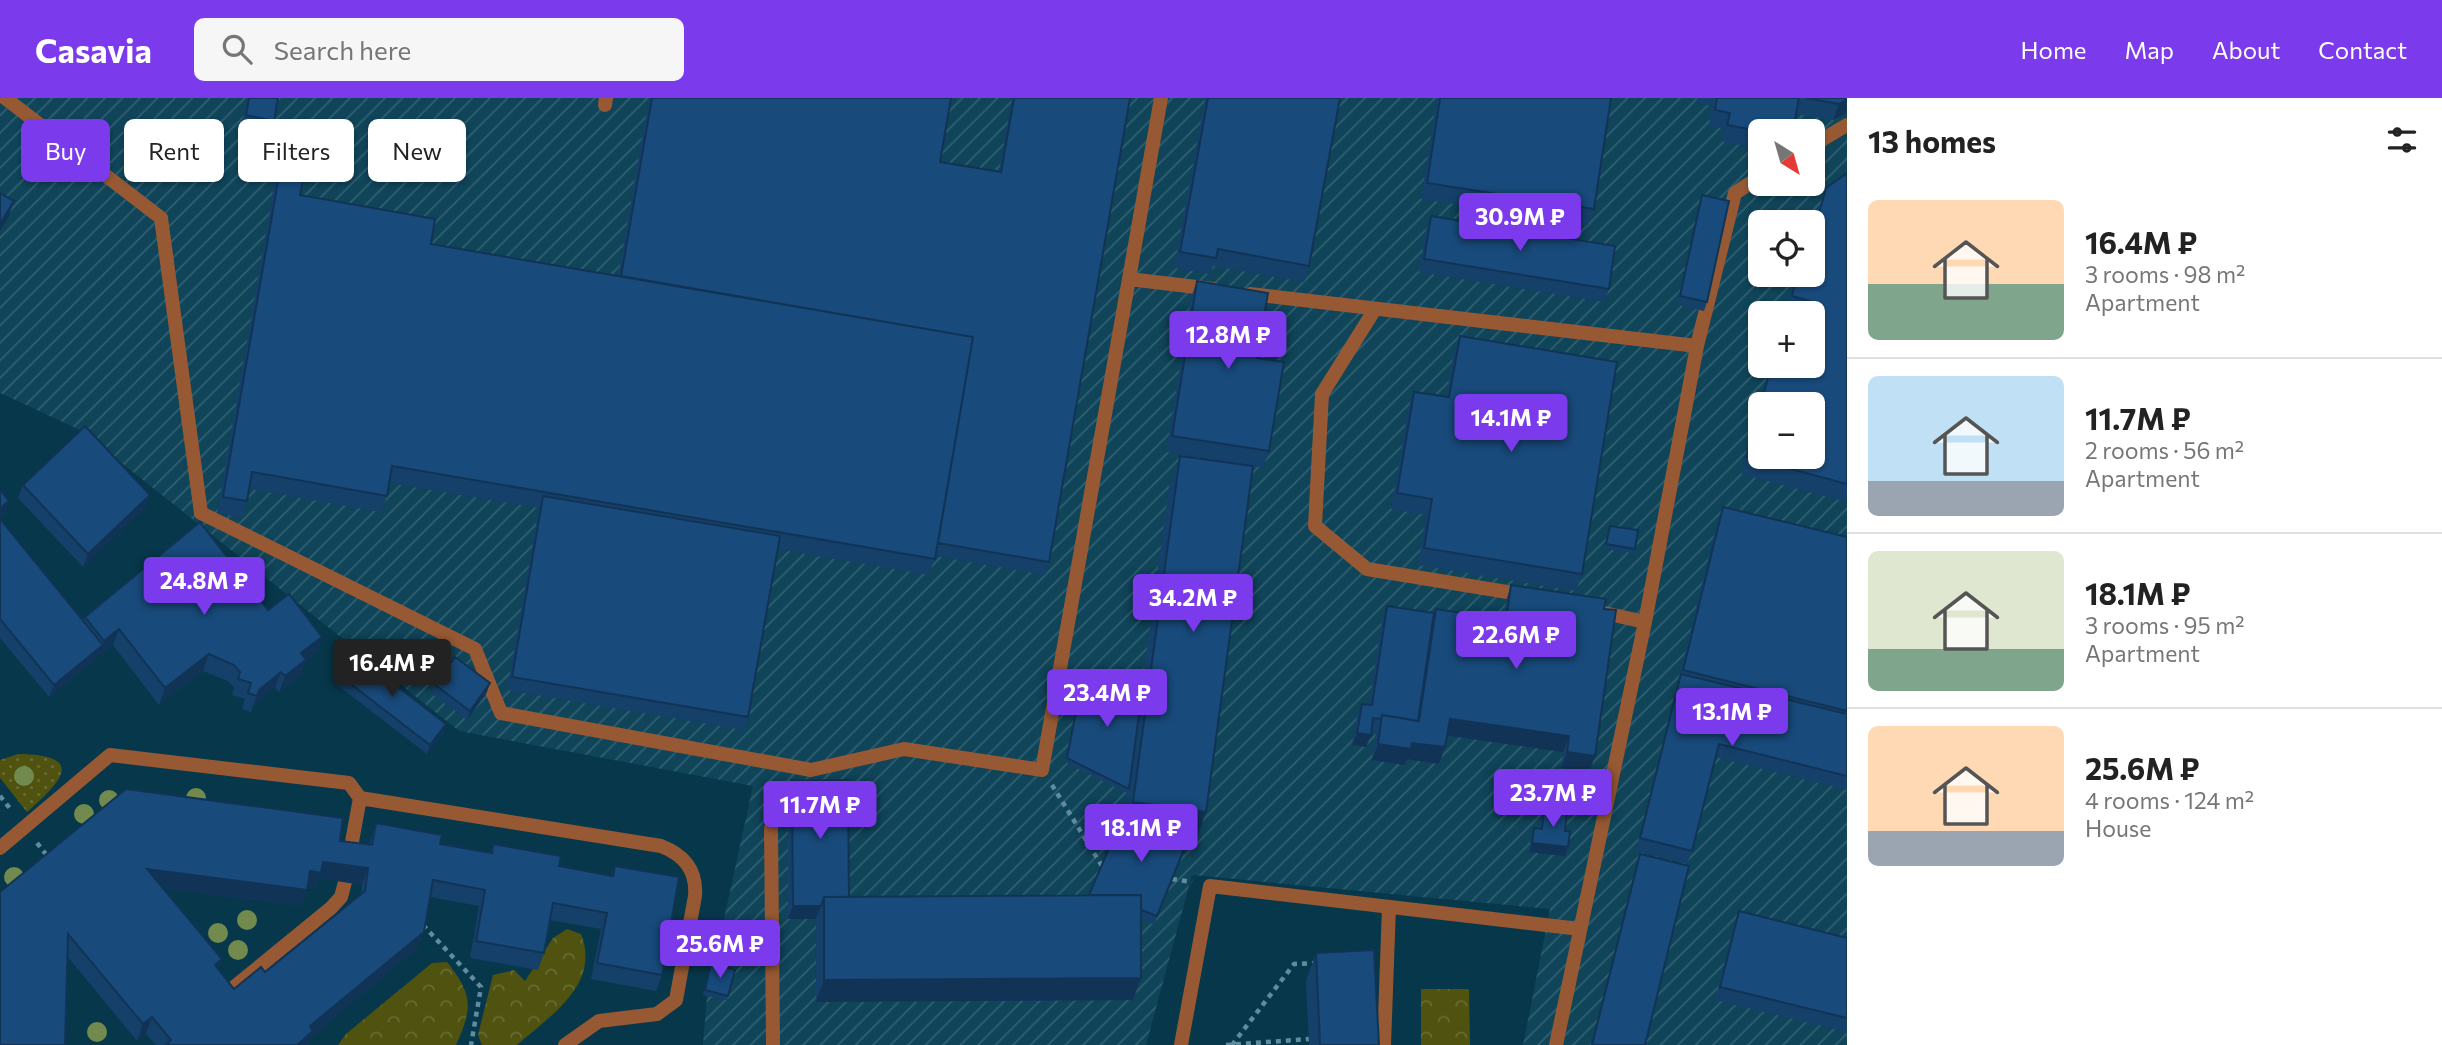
<!DOCTYPE html>
<meta charset="utf-8">
<style>
body{margin:0;font-family:Commissioner,sans-serif;background:#f6f6f6;color:#222;height:100vh;display:flex;flex-direction:column;font-size:26px;white-space:nowrap}
*{box-sizing:border-box;margin:0}
p{font-size:23px;color:#767676}
.icon{flex:none;width:38px;height:38px;fill:none;stroke:currentColor;stroke-width:2;stroke-linecap:round;stroke-linejoin:round}
.map{position:relative;flex:1;overflow:hidden}
.side{display:flex;flex-direction:column;background:#fff;width:595px}
.side>*{flex:none}
.top-card{position:absolute;left:21px;top:21px;width:665px;height:63px;display:flex;gap:14px}
.needle{width:46px;rotate:143deg}
.fabs{position:absolute;left:1748px;top:21px;display:grid;gap:14px}
.fabs a{display:grid;place-items:center;width:77px;height:77px;border-radius:10px;background:#fff;box-shadow:0 2px 5px #0004;font-size:35px}
.price{position:absolute;translate:-50% -60px;padding:0 16px;border-radius:7px;background:#7c3aed;color:#fff;font-size:23px;line-height:46px;filter:drop-shadow(0 2px 4px #0008)}
.price::after{content:'';position:absolute;left:50%;top:42px;width:21px;height:16px;margin-left:-10px;background:inherit;clip-path:polygon(0 0,100% 0,50% 100%)}
.price.selected{background:#222;color:#fff}
ul{padding:0;list-style:none}
li{display:flex;align-items:center;gap:21px;height:175px;padding:0 21px}
li+li{border-top:2px solid #e0e0e0}
li span{display:grid;place-items:center;flex:none;width:196px;height:140px;border-radius:10px;color:#555}
li>.icon{margin-inline-start:auto}
span .icon{width:84px;height:84px;fill:#fffc;stroke-width:1}
li b{font-size:30px}
h2{display:flex;justify-content:space-between;align-items:center;height:84px;padding:0 21px;font-size:30px}
.pill{padding:0 24px;border-radius:10px;background:#fff;box-shadow:0 2px 5px #0004;font-size:24px;line-height:63px}
.pill.selected{background:#7c3aed;color:#fff}
header{display:flex;align-items:center;gap:42px;box-sizing:border-box;height:98px;padding:0 35px;background:#7c3aed;color:#fff}
header strong{font-size:33px}
nav{display:flex;gap:38px;margin-inline-start:auto;font-size:24px}
.search{width:490px;height:63px;background:#f6f6f6;display:flex;align-items:center;gap:18px;box-sizing:border-box;padding:0 24px;border-radius:10px;color:#767676;font-size:26px}
main{display:flex;flex:1;min-height:0}
.map>svg:first-child{display:block}
.industrial{fill:url(#industrial-furrows);fill-rule:evenodd}
.grass{fill:url(#grass-dots)}
.forest{fill:url(#forest-crowns)}
.lines{fill:none;stroke-linecap:round;stroke-linejoin:round}
.path{stroke:#608c9f;stroke-width:4.5;stroke-dasharray:5 5;stroke-linecap:butt}
.service{stroke:#965933;stroke-width:14}
.tree{fill:#728a4d}
.wall{fill:#15406a;fill-rule:evenodd}
.shaded-wall{fill:#113456}
.building{fill:#184a7b;stroke:#113456;stroke-width:2;fill-rule:evenodd}
</style>
<header>
<strong>Casavia</strong>
<div class="search"><svg class="icon" aria-label="search" viewBox="0 0 24 24"><circle cx="10" cy="10" r="6"/><path d="M15 15l6 6"/></svg>Search here</div>
<nav><a>Home</a><a>Map</a><a>About</a><a>Contact</a></nav>
</header>
<main>
<div class="map">
<svg width="1847" height="947" viewBox="0 0 1847 947">
<defs>
<pattern id="industrial-furrows" width="10" height="10" patternUnits="userSpaceOnUse" patternTransform="scale(1.75)"><rect width="10" height="10" fill="#0f4459"/><path d="M-1 1l2-2M0 10L10 0M9 11l2-2" fill="none" stroke="#305f72"/></pattern>
<pattern id="grass-dots" width="8" height="8" patternUnits="userSpaceOnUse" patternTransform="scale(1.75)"><rect width="8" height="8" fill="#505210"/><path d="M2 2h.1M6 6h.1" fill="none" stroke="#676b34" stroke-width="1.8" stroke-linecap="round"/></pattern>
<pattern id="forest-crowns" width="20" height="18" patternUnits="userSpaceOnUse" patternTransform="scale(1.75)"><rect width="20" height="18" fill="#505210"/><path d="M2 6a3 3 0 1 1 6 0M12 15a3 3 0 1 1 6 0" fill="none" stroke="#676b34"/></pattern>
</defs>
<rect width="100%" height="100%" fill="#07374a"/>
<path class="industrial" d="M0,0H1847V947H1523L1550,811L1192,777L1146,947H703L707,898L703,897L710,871H713L753,688L459,633L80,332L0,295ZM1760,33H1813V86H1760ZM1760,124H1813V177H1760ZM1760,215H1813V268H1760ZM1760,306H1813V359H1760Z"/>
<path class="grass" d="M18,656C87,657 62,683 27,714L0,680V662Z"/>
<path class="forest" d="M567,831L581,836C601,886 550,918 517,947H482L478,937L493,877L514,872L525,883L553,840Z
M447,864C473,897 473,909 456,947H338L346,936L432,865Z
M1421,891H1469L1470,947H1421Z"/>
<g class="lines">
<path class="path" d="M1052,687L1102,768
M0,698L12,713
M37,745L49,760
M1172,781L1192,784
M423,827L481,889L471,947
M1226,947L1309,941
M1232,947L1294,866L1317,865"/>
<path class="service" d="M5,0L161,120L201,415L475,551L501,615L811,672L904,651L1042,672L1161,0
M605,7L606,0
M1813,47L1847,27
M1129,181L1213,191
M1250,196L1697,248
M1375,211L1322,296L1315,428L1367,471L1526,497
M1600,514L1645,524
M360,700L661,748C684,757 697,772 695,798L676,902L657,916L599,923L565,947
M771,730L773,947
M0,750L110,657L349,685L360,700L349,760
M222,899L331,810L341,799L345,784
M1181,947L1210,788L1580,831
M1384,947L1389,809
M1556,947L1645,524L1697,248L1735,95L1760,79"/>
</g>
<g class="tree">
<circle cx="24" cy="678" r="10"/>
<circle cx="196" cy="700" r="10"/>
<circle cx="109" cy="702" r="10"/>
<circle cx="84" cy="716" r="10"/>
<circle cx="14" cy="779" r="10"/>
<circle cx="247" cy="822" r="10"/>
<circle cx="218" cy="835" r="10"/>
<circle cx="238" cy="852" r="10"/>
<circle cx="97" cy="934" r="10"/>
</g>
<path class="wall" d="M247,0H278L274,23L269,35L241,30Z
M649,0H951L940,64L999,74L1012,0H1130L1049,464L1045,477L935,458L929,477L777,451L748,619L744,632L507,592L539,410L389,385L387,398L381,414L249,391L247,403L242,420L217,415L276,76L282,60L300,97L431,146L618,178Z
M1205,0H1340L1309,168L1304,184L1213,168L1210,176L1174,170Z
M1437,0H1611L1594,111L1588,127L1421,101Z
M1697,0H1847V13L1846,15L1833,22L1796,16L1792,33H1760V51L1721,43L1724,31L1709,28L1712,8L1696,5Z
M1847,75V404L1741,376L1770,268H1813V215H1790L1786,214L1796,177H1813V131L1826,90Z
M1702,97L1707,204L1704,213L1677,207L1699,106Z
M1431,118L1609,191L1604,204L1419,174L1426,131Z
M1197,183L1257,260L1269,353L1263,370L1166,354L1191,200Z
M1460,238L1582,476L1576,493L1418,467L1426,417L1391,411L1408,310L1414,294L1446,299L1454,254Z
M1180,358L1195,744L1188,743L1154,826L1141,822L1133,902L816,904V821H788V696L792,683L849,799L1089,797L1125,713L1127,695L1065,664L1080,592L1081,588L1143,580L1169,388Z
M23,387L145,410L83,469L18,400Z
M0,392L9,403L3,419L0,421L83,523L85,519L268,512L322,539L316,555L305,564L300,578L279,594L275,590L253,608L251,614L242,611L245,601L232,597L234,590L228,583L203,573L159,607L113,547L49,599L0,540Z
M1723,409L1847,439V692L1715,659L1692,753L1687,766L1636,753L1717,425Z
M1610,428L1635,451L1633,455L1604,451Z
M1511,487L1604,511L1595,658L1589,674L1561,670L1563,654L1447,637L1445,649L1439,666L1407,661L1405,667L1372,662L1376,634L1371,633L1366,649L1352,647L1357,618L1362,606L1369,607L1382,521L1387,508L1434,515L1436,511L1503,522L1506,503Z
M339,577L446,626L443,635L427,656L336,586Z
M434,586L487,594L467,622L431,595Z
M1544,709L1565,733V758L1529,754L1531,739L1534,730L1539,731L1540,718Z
M376,725L440,746L490,755L493,746L559,768L611,778L615,768L662,877L656,893L591,881L601,831L550,822L544,855L538,872L470,860L479,808L430,799L418,850L311,939L308,947H156L146,936L137,943L68,859L0,794L340,743L369,747ZM319,780L362,787L361,796L265,874L234,891L218,872L222,861L163,790L301,808L307,790L315,791Z
M1640,756L1645,947H1591L1636,769Z
M1739,813L1847,840V934L1715,902L1734,826Z
M1316,855L1379,947H1309L1306,882Z
M711,866L728,898L727,902L703,897Z"/>
<path class="shaded-wall" d="M1847,1L1846,15L1833,22L1839,6Z
M14,103L8,120L0,133V126Z
M150,397L145,410L83,469L88,456Z
M9,403L3,419L0,422V410Z
M119,531L113,547L49,599L54,587L103,547L104,543Z
M322,539L316,555L305,564L300,578L279,594L285,578L301,555Z
M209,556L203,573L159,607L165,590Z
M281,574L275,590L253,608L259,592Z
M490,585L487,594L467,622L470,613Z
M1450,621L1569,638L1563,654L1444,637Z
M446,626L443,635L427,656L430,647Z
M1357,635L1371,637L1366,649L1352,647Z
M1412,645L1445,649L1439,666L1407,661L1405,667L1372,662L1378,646Z
M1567,654L1595,658L1589,674L1561,670Z
M1133,704L1206,714L1195,744L1188,743L1154,826L1157,818L1122,734Z
M1532,745L1568,749L1565,758L1529,754Z
M323,764L368,770L362,787L319,780L315,791L304,790L310,773Z
M147,771L307,792L301,808L141,787Z
M793,808H821L816,821H788Z
M424,834L418,850L311,939L308,947H297L310,928Z
M222,861L216,877L215,867Z
M1141,880L1133,902L816,904L824,882Z
M152,919L146,936L137,943L143,926Z"/>
<path class="building" d="M249,0H278L274,23L246,17Z
M652,0H951L940,64L1001,74L1014,0H1130L1049,464L938,445L973,239L621,178Z
M1208,0H1340L1309,168L1218,151L1216,160L1180,154Z
M1440,0H1611L1594,111L1427,85Z
M1717,0H1799L1794,27L1781,25L1779,33H1760L1727,27L1730,15L1715,12Z
M1806,0H1847V1L1839,6Z
M282,60L306,64L300,97L435,121L431,146L973,239L935,461L392,368L387,398L252,374L247,403L223,399Z
M1847,75V386L1746,359L1760,308V359H1813V306H1761L1771,268H1813V215H1809L1813,204L1792,198L1797,177H1813V137L1826,90Z
M0,95L14,103L0,126Z
M1702,97L1729,103L1707,204L1680,198Z
M1431,118L1615,148L1609,191L1424,161Z
M1197,183L1268,195L1257,260L1284,264L1269,353L1172,338Z
M1460,238L1617,264L1582,476L1424,450L1432,401L1397,395L1414,294L1449,299Z
M85,328L150,397L88,456L23,387Z
M1180,358L1253,368L1206,714L1133,704Z
M0,392L9,403L0,410Z
M543,398L780,438L748,619L512,579Z
M1723,409L1847,439V613L1683,572Z
M0,421L103,547L54,587L0,521Z
M200,424L268,512L289,496L322,539L301,555L306,562L285,578L281,574L259,592L257,598L248,595L251,585L238,581L240,574L234,567L209,556L165,590L119,531L104,543L85,519Z
M1610,428L1638,432L1635,451L1606,446Z
M1511,487L1606,501L1604,511L1616,512L1595,658L1567,654L1569,638L1450,621L1445,649L1412,645L1411,651L1378,646L1382,617L1419,623L1436,511L1506,522Z
M1387,508L1434,515L1418,623L1382,617L1381,621L1373,620L1371,637L1357,635L1362,606L1372,607Z
M355,556L446,626L430,647L339,577Z
M455,559L490,585L470,613L434,586Z
M1681,576L1847,616V678L1719,646L1692,753L1640,740Z
M1144,580L1129,691L1067,660L1081,588Z
M848,682L849,799H824L821,808H793L792,683Z
M126,691L343,720L340,743L372,747L376,725L442,737L440,746L492,755L493,746L561,758L559,768L613,778L615,768L679,779L662,877L597,865L607,815L553,805L544,855L476,843L485,792L433,782L424,834L310,928L313,933L297,947H166L171,942L152,919L143,926L68,836L65,947H0V794ZM323,764L368,770L365,793L265,874L261,869L234,891L215,867L222,861L147,771L307,792L310,773L321,775Z
M1544,709L1567,711L1565,733H1570L1568,749L1532,745L1534,730L1542,731Z
M1126,710L1125,725L1191,734L1157,818L1141,812V797H1089Z
M1640,756L1689,768L1645,947H1592Z
M1141,797V880L824,882V799Z
M1739,813L1847,840V920L1720,889Z
M1374,852L1379,947H1320L1316,855Z
M711,866L735,872L728,898L705,892Z"/>
</svg>
<div class="fabs">
<a><svg class="needle" viewBox="-14 -14 28 28"><path d="M0-13l5 13h-10z" fill="#e53935"/><path d="M0 13l5-13h-10z" fill="#767676"/></svg></a>
<a><svg class="icon" aria-label="locate" viewBox="0 0 24 24"><circle cx="12" cy="12" r="6"/><path d="M12 2v4M12 18v4M2 12h4M18 12h4"/></svg></a>
<a>+</a>
<a>−</a>
</div>
<b class="price" style="left:1520px;top:155px">30.9M ₽</b>
<b class="price" style="left:1228px;top:273px">12.8M ₽</b>
<b class="price" style="left:1511px;top:356px">14.1M ₽</b>
<b class="price" style="left:204px;top:519px">24.8M ₽</b>
<b class="price" style="left:1193px;top:536px">34.2M ₽</b>
<b class="price" style="left:1516px;top:573px">22.6M ₽</b>
<b class="price selected" style="left:392px;top:601px">16.4M ₽</b>
<b class="price" style="left:1107px;top:631px">23.4M ₽</b>
<b class="price" style="left:1732px;top:650px">13.1M ₽</b>
<b class="price" style="left:1553px;top:731px">23.7M ₽</b>
<b class="price" style="left:820px;top:743px">11.7M ₽</b>
<b class="price" style="left:1141px;top:766px">18.1M ₽</b>
<b class="price" style="left:720px;top:882px">25.6M ₽</b>
<div class="top-card">
<a class="pill selected">Buy</a>
<a class="pill">Rent</a>
<a class="pill">Filters</a>
<a class="pill">New</a>
</div>
</div>
<section class="side">
<h2>13 homes<svg class="icon" aria-label="filters" viewBox="0 0 24 24"><path d="M4 7h16M4 17h16"/><circle cx="9" cy="7" r="2"/><circle cx="15" cy="17" r="2"/></svg></h2>
<ul>
<li><span style="background:linear-gradient(#ffd9b3 60%,#7fa58c 0)"><svg class="icon" aria-label="home" viewBox="0 0 24 24"><path d="M3 11l9-7 9 7M6 9v11h12V9"/></svg></span><div><b>16.4M ₽</b><p>3 rooms · 98 m²</p><p>Apartment</p></div></li>
<li><span style="background:linear-gradient(#bfe0f5 75%,#9aa5b1 0)"><svg class="icon" aria-label="home" viewBox="0 0 24 24"><path d="M3 11l9-7 9 7M6 9v11h12V9"/></svg></span><div><b>11.7M ₽</b><p>2 rooms · 56 m²</p><p>Apartment</p></div></li>
<li><span style="background:linear-gradient(#dfe7d0 70%,#7fa58c 0)"><svg class="icon" aria-label="home" viewBox="0 0 24 24"><path d="M3 11l9-7 9 7M6 9v11h12V9"/></svg></span><div><b>18.1M ₽</b><p>3 rooms · 95 m²</p><p>Apartment</p></div></li>
<li><span style="background:linear-gradient(#ffd9b3 75%,#9aa5b1 0)"><svg class="icon" aria-label="home" viewBox="0 0 24 24"><path d="M3 11l9-7 9 7M6 9v11h12V9"/></svg></span><div><b>25.6M ₽</b><p>4 rooms · 124 m²</p><p>House</p></div></li>
</ul>
</section>
</main>
